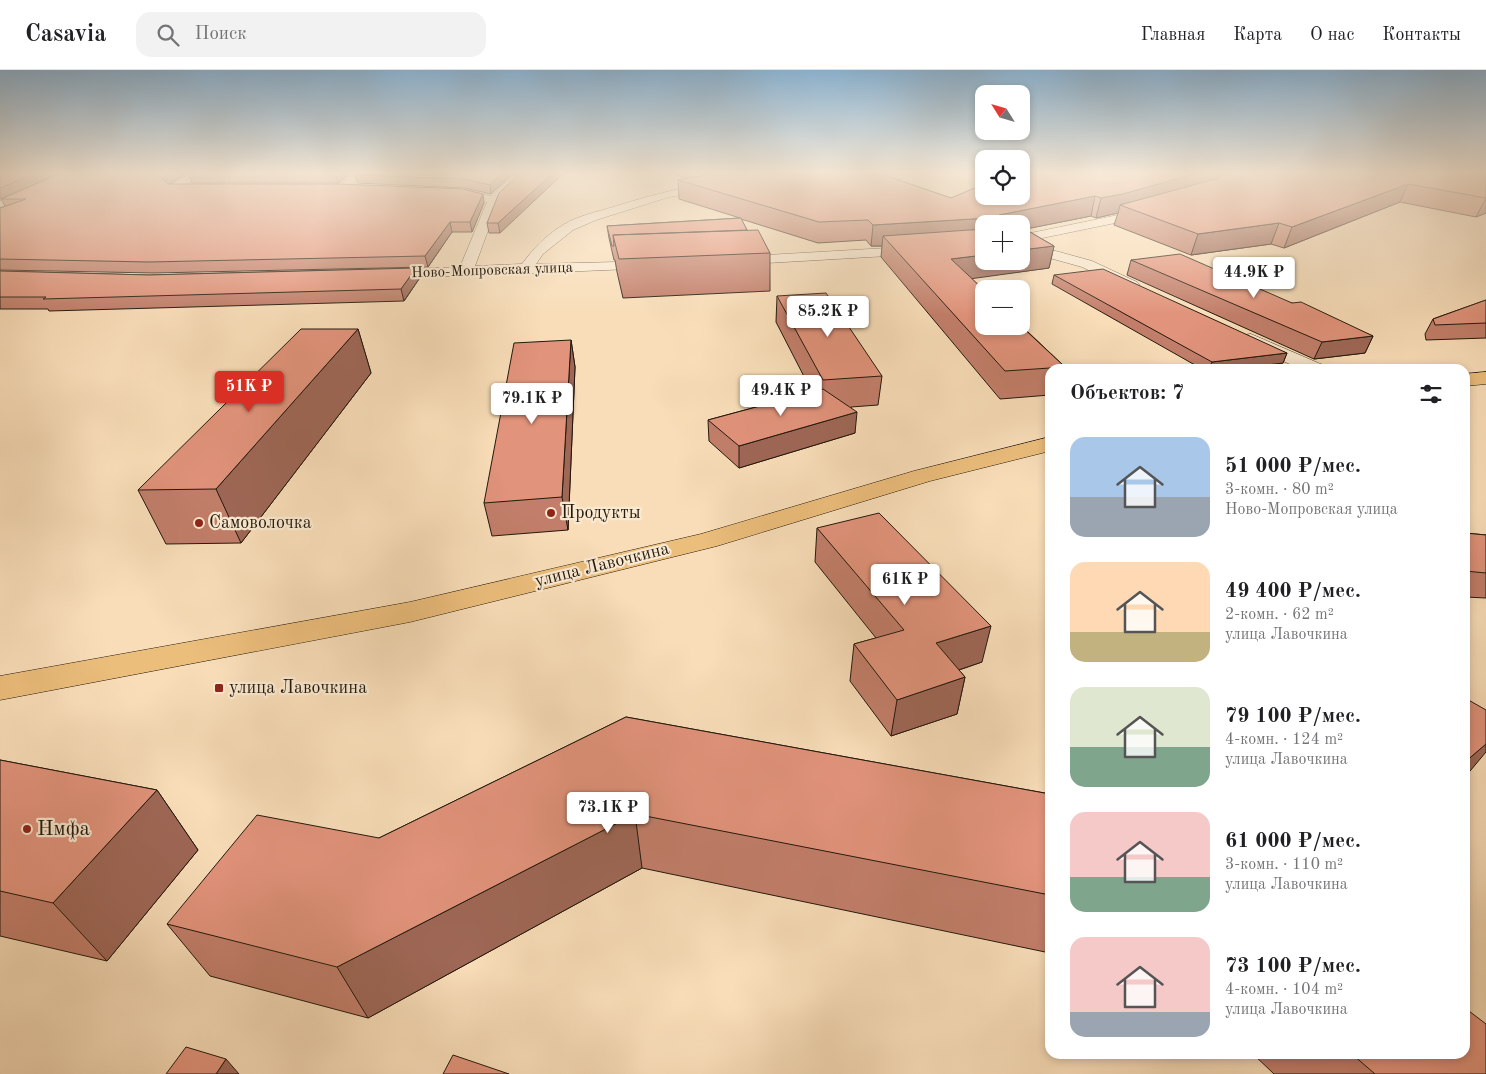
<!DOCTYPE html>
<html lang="ru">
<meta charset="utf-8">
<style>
body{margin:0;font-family:"Old Standard TT",serif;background:#f2f2f2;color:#202124;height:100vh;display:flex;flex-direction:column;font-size:19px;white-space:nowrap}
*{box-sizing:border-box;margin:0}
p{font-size:16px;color:#757577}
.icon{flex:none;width:28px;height:28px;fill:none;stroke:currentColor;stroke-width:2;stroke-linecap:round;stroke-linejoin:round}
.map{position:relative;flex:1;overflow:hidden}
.details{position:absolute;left:1045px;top:294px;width:425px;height:695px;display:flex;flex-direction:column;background:#fff;border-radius:15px;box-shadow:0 2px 8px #0003}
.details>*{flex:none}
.needle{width:32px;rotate:307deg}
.controls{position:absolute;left:975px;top:15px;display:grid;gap:10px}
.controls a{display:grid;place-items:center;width:55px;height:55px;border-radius:10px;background:#fff;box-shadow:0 2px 8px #0003;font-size:25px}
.price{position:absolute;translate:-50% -42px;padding:0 11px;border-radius:5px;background:#fff;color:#222;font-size:16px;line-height:32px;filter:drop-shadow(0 1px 2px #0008)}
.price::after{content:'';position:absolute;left:50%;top:30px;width:15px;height:11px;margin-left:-8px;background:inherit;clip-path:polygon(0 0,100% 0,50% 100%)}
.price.selected{background:#d93025;color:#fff}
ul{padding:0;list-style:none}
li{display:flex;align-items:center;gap:15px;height:125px;padding:0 25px}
li span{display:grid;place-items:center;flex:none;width:140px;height:100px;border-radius:15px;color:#555}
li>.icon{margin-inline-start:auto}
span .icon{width:60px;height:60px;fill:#fffc;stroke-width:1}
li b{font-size:21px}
h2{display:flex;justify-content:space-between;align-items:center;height:60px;padding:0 25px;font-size:21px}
header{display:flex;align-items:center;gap:30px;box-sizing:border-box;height:70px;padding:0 25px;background:#fff;border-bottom:1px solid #e0e0e0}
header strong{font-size:24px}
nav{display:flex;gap:28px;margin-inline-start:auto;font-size:18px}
.search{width:350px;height:45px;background:#f2f2f2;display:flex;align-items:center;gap:12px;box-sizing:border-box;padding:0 18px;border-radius:15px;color:#757577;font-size:19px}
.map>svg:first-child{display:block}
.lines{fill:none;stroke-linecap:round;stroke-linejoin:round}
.minor-casing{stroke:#584937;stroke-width:1}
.major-casing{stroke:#22180c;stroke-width:1}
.minor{fill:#fae9d1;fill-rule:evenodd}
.major{fill:#ecbe7c;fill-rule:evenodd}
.wall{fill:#c27e6a;stroke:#22180c;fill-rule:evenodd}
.shaded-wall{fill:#9e6756;stroke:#22180c}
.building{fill:#e1937b;stroke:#22180c}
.poi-dot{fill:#8f2418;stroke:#fae9d1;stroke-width:2}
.labels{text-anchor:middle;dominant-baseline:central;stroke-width:4.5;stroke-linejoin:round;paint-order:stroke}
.far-street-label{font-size:15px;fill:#22180c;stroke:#fae9d1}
.poi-label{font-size:18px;fill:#22180c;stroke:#fae9d1;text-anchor:start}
.street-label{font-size:18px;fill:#22180c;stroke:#fae9d1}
.near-poi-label{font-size:21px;fill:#22180c;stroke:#fae9d1;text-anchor:start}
</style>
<header>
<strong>Casavia</strong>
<div class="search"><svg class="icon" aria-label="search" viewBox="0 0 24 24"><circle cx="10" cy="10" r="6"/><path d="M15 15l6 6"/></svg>Поиск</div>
<nav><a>Главная</a><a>Карта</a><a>О нас</a><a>Контакты</a></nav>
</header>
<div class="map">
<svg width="1486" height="1004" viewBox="0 0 1486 1004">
<rect width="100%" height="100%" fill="#f8ddb8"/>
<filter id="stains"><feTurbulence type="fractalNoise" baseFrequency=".004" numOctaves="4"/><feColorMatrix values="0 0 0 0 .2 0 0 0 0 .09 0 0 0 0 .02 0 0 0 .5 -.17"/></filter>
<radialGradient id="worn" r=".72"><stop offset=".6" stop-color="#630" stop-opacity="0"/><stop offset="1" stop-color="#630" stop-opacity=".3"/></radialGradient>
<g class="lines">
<g class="minor-casing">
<path id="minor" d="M64,104H80L0,139V131Z
M189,104H203L186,115L207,116L209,118L207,120L172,121L166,118Z
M353,104H365L352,115L374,117L380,120L374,123L338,120L336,118L338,116Z
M515,104H527L499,131L475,196L522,194C533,179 546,165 563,155C577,146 597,142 613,137C671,119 733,104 794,104L789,107L669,127L596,150L573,160L543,184L536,194L658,191L660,194L658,197L653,198L465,206L376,207L374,204L376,201L381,200L460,197L487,132L447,124L441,121L447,118L492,126Z
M1151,135L1157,139L1155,142L1120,152L1023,172L1092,191L1137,212L1140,215L1137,218H1127L1082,197L1021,180V165L1118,145Z
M984,170V178L905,185L733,195L728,194L726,191L728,188L733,187L905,177Z
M1251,264L1323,295L1325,299H1300L1245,273L1242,269L1245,265Z"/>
</g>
<g class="major-casing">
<path id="major" d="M1486,302V314L1465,316V304Z
M1050,367V381L930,411L717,476L410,552L0,630V606L410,532L701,464L914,401Z"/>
</g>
<use href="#minor" class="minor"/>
<use href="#major" class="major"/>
</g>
<path class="wall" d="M185,104L170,114L484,133L472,162H452L428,197L154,203L0,200V138L5,136L1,129Z
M189,104H349L338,113H192Z
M512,104L491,124L465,118L358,113L355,105Z
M519,104L500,163H489L487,153Z
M674,104H884L883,105L951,128L1021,104H1486V143L1476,147L1400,132L1284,178L1271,174L1191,185L1114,155L1118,143L1096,148L1091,146L1025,159L1054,176L1049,198L971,208L1065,297L1064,299H1050V325L1000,329L881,187L882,176H871L866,170L818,173L741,149L747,160L770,183V221L623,228L617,202L615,190H614L609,168L607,156L740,148L679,129L678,110L688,109ZM984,154H1021L984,191Z
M1131,190L1292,233L1373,266L1365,283L1314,289L1127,205Z
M416,198L419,209L404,231L49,241L48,239H0V201L149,205Z
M1054,205L1287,283L1283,293L1235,299H1202L1052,214Z
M777,226L882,306L878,335L851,337L855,363L739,398L709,371L708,350L812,322L776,252Z
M1486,230V268L1426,270L1425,264L1433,249Z
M358,259L371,303L241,473L166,474L138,420Z
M571,270L575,297L568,460L492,466L484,433Z
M817,458L982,592L959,600L965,607L957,644L891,666L850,611L854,574L876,568L815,492Z
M1465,463L1486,465V528L1465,527Z
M626,647L1050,724V883L642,798L368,948L210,906L167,854L379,768Z
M0,690L157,720L198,780L107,891L0,866Z
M1253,984H1465L1486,1004H1274Z"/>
<path class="shaded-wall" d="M33,104H58L0,129V118Z
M168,104H185L164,117L161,108Z
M336,104H349L338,113Z
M501,104H512L491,124L490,115Z
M552,104H563L500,163L498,153Z
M700,104L749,105L700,112Z
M1194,104H1224L1222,110L1120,135L1118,143L1096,148L1101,128Z
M1408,114L1400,132L1284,178L1292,157Z
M483,124L484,133L472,162L470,152Z
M1095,126L1091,146L1021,160V154H998L999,145Z
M1486,128V143L1476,147Z
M989,148L988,154H984V169L883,166L882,176H871L873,155Z
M450,152L452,162L428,197L425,186Z
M1279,153L1271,174L1191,185L1198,164Z
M1054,176L1049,198L948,212L951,189L984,185V191H1021V180Z
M416,198L419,209L404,231L401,219Z
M358,259L371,303L241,473L216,419Z
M1373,266L1365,283L1314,289L1322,272Z
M571,270L575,297L568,460L562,427Z
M1287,283L1283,293L1235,299H1209L1212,292Z
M857,342L855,363L739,398V376Z
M991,556L982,592L929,610L936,573Z
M965,607L957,644L891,666L897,630Z
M1486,674V682L1465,707V692Z
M157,720L198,780L107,891L53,833Z
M635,744L642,798L368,948L337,897Z
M226,989L239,1004H216Z"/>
<path class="building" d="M0,104H33L0,118Z
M59,104H168L161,108L168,114H339L463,119L483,124L470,152H450L425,186L149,192L0,189V138L26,129H1Z
M501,104L490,115L463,109L355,105Z
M519,104H552L498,153H487L499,123Z
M713,104H881L951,128L984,114V126H1021V104H1194L1123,124L1101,128L1095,126L999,145L1015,154H989V148L873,155L868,150L819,152L678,110Z
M1225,104H1481L1486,105V128L1408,114L1292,157L1279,153L1198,164L1120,135L1219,108Z
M741,148L747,160L613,165L614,176H612L607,156Z
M1021,157L1054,176L1021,180Z
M984,159V185L951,189L984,220V256H1021L1065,297L1005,301L883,166Z
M758,160L770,183L619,189L613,165Z
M1180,184L1292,233L1301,232L1373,266L1322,272L1131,190Z
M416,198L401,219L43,229L46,227H0V201L149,205Z
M1103,199L1287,283L1212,292L1054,205Z
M826,223L882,306L823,310L777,226Z
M1486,230V253L1435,255L1433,249Z
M301,259H358L216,419L138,420Z
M571,270L562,427L484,433L514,273Z
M823,319L857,342L739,376L708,350Z
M879,443L991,556L936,573L965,607L897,630L854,574L904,560L817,458Z
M1465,463L1486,465V503L1465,501Z
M1465,628L1486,640V674L1465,692Z
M626,647L1050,724V825L635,744L337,897L167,854L257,745L379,768Z
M0,690L157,720L53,833L0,821Z
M1465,938L1486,954V1004H1375L1352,984H1465Z
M186,977L226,989L216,1004H166Z
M453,985L509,1004H443Z"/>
<linearGradient id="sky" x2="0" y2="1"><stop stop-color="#8cb6d6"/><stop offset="0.42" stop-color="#fcf0df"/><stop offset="1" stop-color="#fcf0df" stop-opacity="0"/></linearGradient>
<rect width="1486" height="245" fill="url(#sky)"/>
<g class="poi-dot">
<circle cx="551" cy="443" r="5"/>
<circle cx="199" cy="453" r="5"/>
<rect x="214" y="613" width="10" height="10" rx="2.5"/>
<circle cx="27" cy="759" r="5"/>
</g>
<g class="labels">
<g class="far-street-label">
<text transform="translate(492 201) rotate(-2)">Ново-Мопровская улица</text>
</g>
<g class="poi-label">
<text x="561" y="443">Продукты</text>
<text x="209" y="453">Самоволочка</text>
<text x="229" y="618">улица Лавочкина</text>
</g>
<g class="street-label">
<text transform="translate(602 495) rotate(-14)">улица Лавочкина</text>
</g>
<g class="near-poi-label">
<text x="37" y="759">Нмфа</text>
</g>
</g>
<rect width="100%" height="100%" filter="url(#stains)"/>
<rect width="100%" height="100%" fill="url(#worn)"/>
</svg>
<div class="controls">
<a><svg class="needle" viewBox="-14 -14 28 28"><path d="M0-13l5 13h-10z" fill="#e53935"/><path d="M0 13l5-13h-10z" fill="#757577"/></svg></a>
<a><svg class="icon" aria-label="locate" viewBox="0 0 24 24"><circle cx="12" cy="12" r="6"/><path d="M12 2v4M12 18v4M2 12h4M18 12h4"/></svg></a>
<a>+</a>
<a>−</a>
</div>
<b class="price" style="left:1254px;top:229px">44.9K ₽</b>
<b class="price" style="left:828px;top:268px">85.2K ₽</b>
<b class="price selected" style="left:249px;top:343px">51K ₽</b>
<b class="price" style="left:781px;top:347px">49.4K ₽</b>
<b class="price" style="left:532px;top:355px">79.1K ₽</b>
<b class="price" style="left:905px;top:536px">61K ₽</b>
<b class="price" style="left:608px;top:764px">73.1K ₽</b>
<section class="details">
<h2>Объектов: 7<svg class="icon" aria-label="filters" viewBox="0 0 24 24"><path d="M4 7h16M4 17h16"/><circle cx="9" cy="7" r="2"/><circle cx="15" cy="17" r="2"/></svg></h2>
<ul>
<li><span style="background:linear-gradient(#a9c7e8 60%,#9aa5b1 0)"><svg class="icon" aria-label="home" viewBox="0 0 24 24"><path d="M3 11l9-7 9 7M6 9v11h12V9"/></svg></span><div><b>51 000 ₽/мес.</b><p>3-комн. · 80 m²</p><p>Ново-Мопровская улица</p></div></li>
<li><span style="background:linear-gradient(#ffd9b3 70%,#c2b280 0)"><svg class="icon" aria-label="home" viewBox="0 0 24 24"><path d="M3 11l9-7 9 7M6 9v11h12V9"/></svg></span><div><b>49 400 ₽/мес.</b><p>2-комн. · 62 m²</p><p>улица Лавочкина</p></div></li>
<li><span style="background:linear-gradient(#dfe7d0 60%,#7fa58c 0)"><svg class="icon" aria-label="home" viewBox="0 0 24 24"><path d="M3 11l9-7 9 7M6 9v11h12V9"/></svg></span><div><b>79 100 ₽/мес.</b><p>4-комн. · 124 m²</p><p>улица Лавочкина</p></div></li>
<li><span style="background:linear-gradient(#f6c9c9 65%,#7fa58c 0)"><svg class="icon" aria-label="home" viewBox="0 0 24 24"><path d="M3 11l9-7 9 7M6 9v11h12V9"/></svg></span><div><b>61 000 ₽/мес.</b><p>3-комн. · 110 m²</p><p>улица Лавочкина</p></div></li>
<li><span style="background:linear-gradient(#f6c9c9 75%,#9aa5b1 0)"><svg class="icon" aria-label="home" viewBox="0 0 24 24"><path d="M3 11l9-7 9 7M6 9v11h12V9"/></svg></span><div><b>73 100 ₽/мес.</b><p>4-комн. · 104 m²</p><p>улица Лавочкина</p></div></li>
</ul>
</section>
</div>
